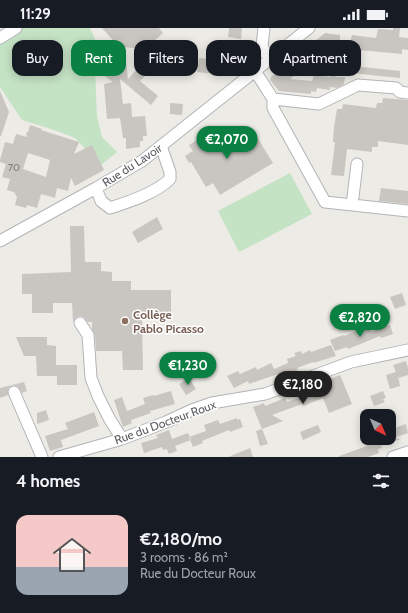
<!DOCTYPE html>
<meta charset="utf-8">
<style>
body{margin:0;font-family:Cabin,sans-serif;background:#20242c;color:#f1f3f6;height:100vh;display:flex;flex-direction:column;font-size:15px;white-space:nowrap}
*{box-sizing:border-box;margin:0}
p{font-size:13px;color:#9ea1a6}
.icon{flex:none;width:22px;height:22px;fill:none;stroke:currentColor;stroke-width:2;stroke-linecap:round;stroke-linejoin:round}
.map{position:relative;height:429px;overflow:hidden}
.sheet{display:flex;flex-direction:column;background:#171b24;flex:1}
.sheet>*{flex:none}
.hud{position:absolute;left:12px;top:12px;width:384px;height:36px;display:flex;gap:8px}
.needle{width:26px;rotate:136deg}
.fabs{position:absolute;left:360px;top:381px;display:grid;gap:8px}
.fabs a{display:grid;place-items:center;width:36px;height:36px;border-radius:8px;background:#171b24;box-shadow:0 2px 10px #0003;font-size:20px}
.price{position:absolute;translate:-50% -34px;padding:0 9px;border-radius:14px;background:#0b8043;color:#fff;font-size:13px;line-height:26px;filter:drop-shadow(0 1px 2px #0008)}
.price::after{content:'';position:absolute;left:50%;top:24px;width:12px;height:9px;margin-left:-6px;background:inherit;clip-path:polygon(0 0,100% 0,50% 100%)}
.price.selected{background:#222;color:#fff}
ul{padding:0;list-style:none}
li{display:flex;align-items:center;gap:12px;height:100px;padding:0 16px}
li+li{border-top:1px solid #363941}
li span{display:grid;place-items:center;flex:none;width:112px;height:80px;border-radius:12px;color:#555}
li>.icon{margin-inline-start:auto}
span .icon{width:48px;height:48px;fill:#fffc;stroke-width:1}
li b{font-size:17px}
h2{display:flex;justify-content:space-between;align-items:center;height:48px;padding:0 16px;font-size:17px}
.chip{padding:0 14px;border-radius:12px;background:#171b24;box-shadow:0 2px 10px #0003;font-size:14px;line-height:36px}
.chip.selected{background:#0b8043;color:#fff}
.status{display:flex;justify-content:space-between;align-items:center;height:28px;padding:0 20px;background:#171b24;direction:ltr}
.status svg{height:11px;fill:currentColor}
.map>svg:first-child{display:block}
.green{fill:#c4e2c4}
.building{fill:#c9c6c1;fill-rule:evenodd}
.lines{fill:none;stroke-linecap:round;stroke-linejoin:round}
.minor-casing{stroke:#b2b4b8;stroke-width:13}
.minor{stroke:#fff;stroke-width:11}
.education-dot{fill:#8d6e63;stroke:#fff;stroke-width:1.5}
.labels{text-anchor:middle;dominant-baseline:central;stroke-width:3;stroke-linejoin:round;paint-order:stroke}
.number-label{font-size:10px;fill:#77797a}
.street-label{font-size:12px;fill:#5c5f63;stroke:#fff}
.education-label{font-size:12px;font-weight:bold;fill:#785e54;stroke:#fff;text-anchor:start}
</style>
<div class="status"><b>11:29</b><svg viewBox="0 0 49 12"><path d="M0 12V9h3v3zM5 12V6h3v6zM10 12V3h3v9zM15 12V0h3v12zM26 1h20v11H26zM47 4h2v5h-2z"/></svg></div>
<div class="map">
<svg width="408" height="429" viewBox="0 0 408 429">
<rect width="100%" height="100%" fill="#edebe5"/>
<path class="green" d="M22,0H90L98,18L95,39L97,89L102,109L117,124L101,137L75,110L57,103L22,92L0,59V14Z
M290,145L312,186L239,224L218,183Z"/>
<path class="building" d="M102,0H159L163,5L151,16V21L119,19Z
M229,0H242L241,11L228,9Z
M393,0H400L399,9L408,10V22L402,21V26L348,21L352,7L376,10L378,1L393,2Z
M325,5L340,7V13L331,21H328L318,28L290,51L312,53L314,47L331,49L332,43L336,49H345L344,56L337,60L330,59V62L317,60L316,64L311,63V66L279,63L270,52L271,49L283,39L296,38L292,32Z
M123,23L126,33L128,51L138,40L146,47L140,53L158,68L151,77L120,51L123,76L131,75L132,89L145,88L147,108H143V113H140V119L126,121V110H123L120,90L107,91L104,56L113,54L103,47Z
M222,23L237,25L236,38L220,36Z
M174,29L183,30L182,46L172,44Z
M199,30L217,32L216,46L197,44Z
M343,37L400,43V50L341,44Z
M0,63L9,84L1,108H0Z
M383,70L408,72V117L378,113V119H372V124L347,121L344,148L331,147L335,114H333L334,99L337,81H342L343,76L376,80L377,75H382Z
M170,75L183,76L182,87L170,86Z
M30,97L42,101L41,102L79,114L74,126L92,117L104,142L75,158L71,150L68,163L57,160L55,170L41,166L37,180L27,177L26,180L15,177L17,169L14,164L7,162L10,151L2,149L6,136L0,134V132L5,114L13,116L16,106L27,109L26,105L28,104ZM28,125L50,132L46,149L23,141Z
M219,99L230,117L253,103L273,135L220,167L213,155L206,159L191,134L189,135L185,128L193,123L189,117Z
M381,160L408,163V176L379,173Z
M157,189L163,201L138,215L132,204Z
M70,198H84L85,234H101V243L112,244V253H131V262H171V292H142L143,342H123L122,323H96L95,307L92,301V294H88L83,289L80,288L76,289L73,294L72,275H53V285H32V266H22V246L71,244Z
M402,265L406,277L395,281L390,269Z
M390,297L393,306L381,310L380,308L348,321L347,319L335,323L330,312L343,307L344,308L369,298L371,304Z
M16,309H47V317L56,318V337H77V357H57V348H37L36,328H24Z
M331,317L336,328L313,335V334L297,340L298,342L285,347L284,344L249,356L248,353L234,360L227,348L238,343L240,346L256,339L257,342L271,335L274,341L288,335L287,331L296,328L294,325L301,323L302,326L310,322L311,324Z
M406,333L408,340V347L399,350L398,348L400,358L390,361L386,347L396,344L393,337Z
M340,347L352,376L329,385L323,370L303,378L302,376L272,387L283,393L262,401L268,416L260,418L256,403L262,401L253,379L264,375L265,378L285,370L287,374L304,368L315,363L314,362L331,356L329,351Z
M189,350L196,361L186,367L179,356Z
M24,354L27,363L22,365L18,358L12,357L8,360V367L0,370V360Z
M171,363L175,376L150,383L151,385L131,392L132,395L123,399L114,372L122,369L127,383L145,376L143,370L153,367L154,368Z
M383,363L386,370L383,371L385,374L374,378L370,368Z
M46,382L49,392L37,396V385Z
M94,384L99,398L61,412L63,419L50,423L45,408L68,401L65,395Z
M237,390V392L240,391L243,399L230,404L229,402L202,413L203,415L193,419L189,409L206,403L204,397L218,392L220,396Z
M406,396L408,405L394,410L401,411L381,418L382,420L378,421L379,425L368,429H339V428L367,418L364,412L369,410H389V402Z
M318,397L321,404L303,412L300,404Z
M169,402L172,411L188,405L191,412L175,418L177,423L169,426L167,421L163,422L162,419L144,425L141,415L158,410L156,407Z
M250,420L253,429H228Z"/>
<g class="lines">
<g class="minor-casing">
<path id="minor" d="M264,0L262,18L269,32
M0,10L16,0
M255,43L273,71V80L325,174L408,183
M273,71L319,76L358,57L396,60L400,64L408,65
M96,160L101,173L110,180C129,174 156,165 170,151V144L161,118
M352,177L357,136
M0,213L96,160L142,133L309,0
M80,295L88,307L91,350L98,368L109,390L122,411
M14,364L42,429
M59,429L122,411L166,394L192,382L212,375L265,366L351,334L408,322
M393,429L408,424"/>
</g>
<use href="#minor" class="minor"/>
</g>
<circle class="education-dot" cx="125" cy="293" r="4"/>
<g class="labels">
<g class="number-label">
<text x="14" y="139">70</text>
</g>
<g class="street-label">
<text transform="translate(132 137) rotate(-33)">Rue du Lavoir</text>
<text transform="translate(165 394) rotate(-20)">Rue du Docteur Roux</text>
</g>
<g class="education-label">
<text x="133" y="286">Collège<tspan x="133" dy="14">Pablo Picasso</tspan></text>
</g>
</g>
</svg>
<div class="fabs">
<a><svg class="needle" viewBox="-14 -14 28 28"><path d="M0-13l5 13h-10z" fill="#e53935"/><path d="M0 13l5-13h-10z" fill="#9ea1a6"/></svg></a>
</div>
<b class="price" style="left:227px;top:132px">€2,070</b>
<b class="price" style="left:360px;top:310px">€2,820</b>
<b class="price" style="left:188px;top:358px">€1,230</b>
<b class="price selected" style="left:303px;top:377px">€2,180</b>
<div class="hud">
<a class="chip">Buy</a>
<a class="chip selected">Rent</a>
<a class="chip">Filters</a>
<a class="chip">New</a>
<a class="chip">Apartment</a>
</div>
</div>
<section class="sheet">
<h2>4 homes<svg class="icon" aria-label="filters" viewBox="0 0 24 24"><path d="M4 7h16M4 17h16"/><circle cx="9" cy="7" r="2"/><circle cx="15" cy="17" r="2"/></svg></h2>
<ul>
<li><span style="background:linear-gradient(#f6c9c9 65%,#9aa5b1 0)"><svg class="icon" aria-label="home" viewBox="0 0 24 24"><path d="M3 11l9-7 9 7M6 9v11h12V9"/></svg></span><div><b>€2,180/mo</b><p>3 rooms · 86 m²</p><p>Rue du Docteur Roux</p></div></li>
</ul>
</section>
